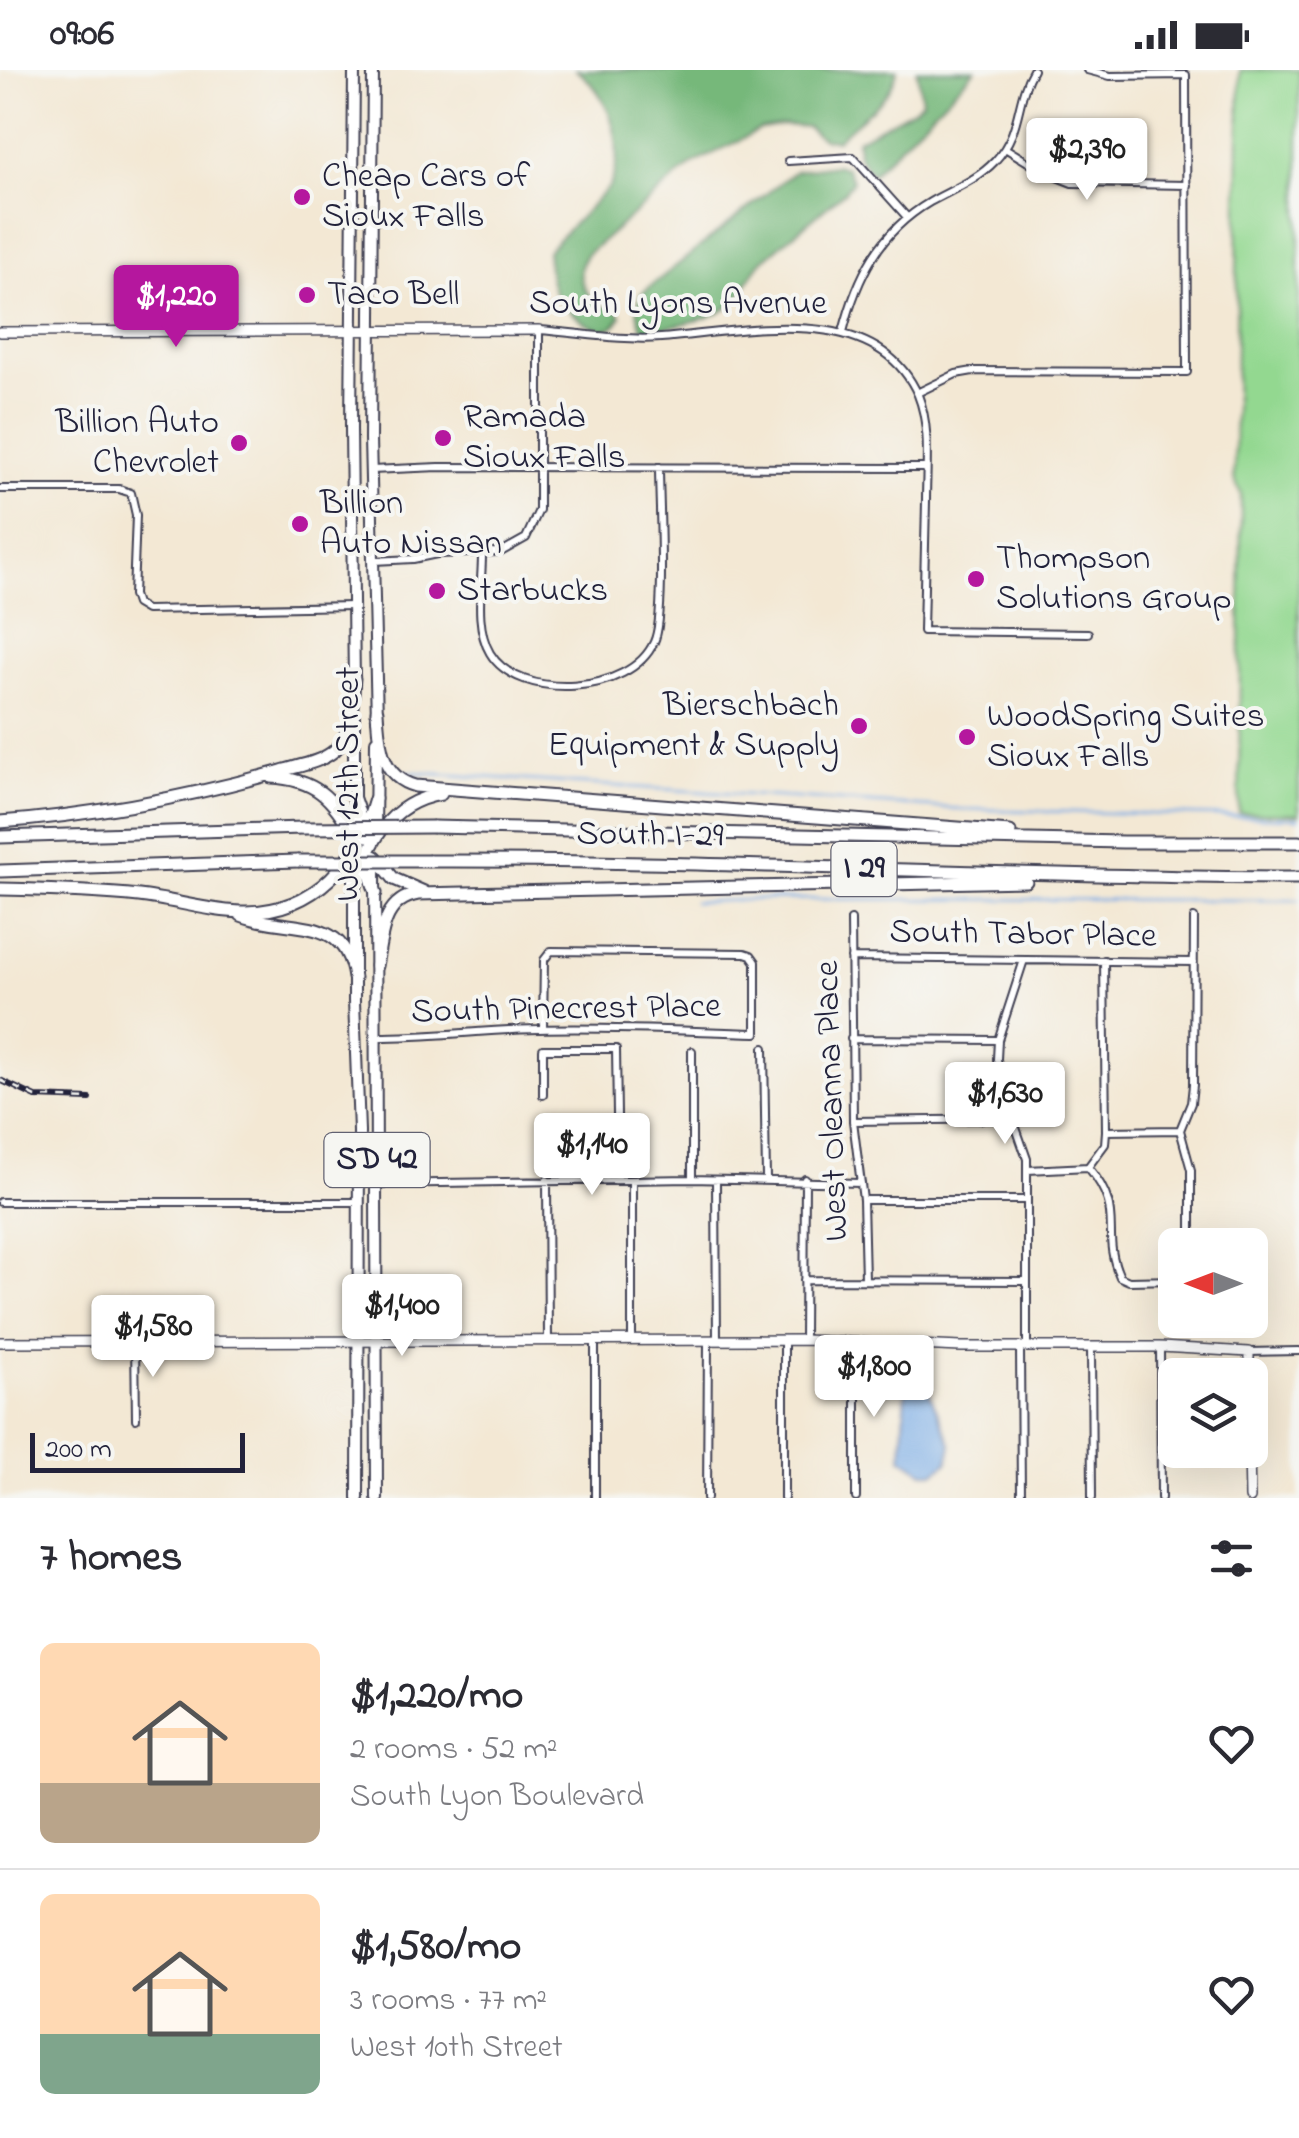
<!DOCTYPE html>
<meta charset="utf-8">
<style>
body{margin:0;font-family:"Indie Flower",sans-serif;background:#f2f2f3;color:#2b2b33;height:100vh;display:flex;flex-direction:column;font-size:38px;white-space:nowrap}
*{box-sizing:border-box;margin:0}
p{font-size:32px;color:#7c7c81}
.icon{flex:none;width:55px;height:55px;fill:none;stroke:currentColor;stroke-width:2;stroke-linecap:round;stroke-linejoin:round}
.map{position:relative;height:1428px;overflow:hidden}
.sheet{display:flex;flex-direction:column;background:#fff;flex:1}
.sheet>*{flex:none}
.needle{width:65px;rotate:270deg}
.controls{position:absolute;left:1158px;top:1158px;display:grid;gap:20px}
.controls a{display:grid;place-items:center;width:110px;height:110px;border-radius:15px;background:#fff;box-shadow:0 10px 40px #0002;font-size:50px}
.scale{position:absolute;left:30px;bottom:25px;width:215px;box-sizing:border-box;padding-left:10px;border:5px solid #22223b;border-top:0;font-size:28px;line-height:35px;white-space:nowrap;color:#22223b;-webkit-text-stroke:8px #f6f6f2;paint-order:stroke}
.price{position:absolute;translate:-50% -85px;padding:0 22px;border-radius:10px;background:#fff;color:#222;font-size:32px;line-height:65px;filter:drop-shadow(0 2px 5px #0008)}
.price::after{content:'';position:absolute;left:50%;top:60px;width:30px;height:22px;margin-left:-15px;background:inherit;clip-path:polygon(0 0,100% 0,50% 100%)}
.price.selected{background:#b5179e;color:#fff}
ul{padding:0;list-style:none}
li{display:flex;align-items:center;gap:30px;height:250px;padding:0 40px}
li+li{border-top:2px solid #e1e1e2}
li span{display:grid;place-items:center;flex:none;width:280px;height:200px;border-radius:15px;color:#555}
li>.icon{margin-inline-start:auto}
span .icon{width:120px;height:120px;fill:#fffc;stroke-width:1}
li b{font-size:42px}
h2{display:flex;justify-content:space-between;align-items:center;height:120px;padding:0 40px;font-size:42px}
.status{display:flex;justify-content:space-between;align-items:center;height:70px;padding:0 50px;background:#fff;direction:ltr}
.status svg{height:28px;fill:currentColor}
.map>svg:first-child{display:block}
.green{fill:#93d890;stroke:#5a7d66;stroke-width:2.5}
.forest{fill:#76b87a;stroke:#4c6d5a;stroke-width:2.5}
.water{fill:#79abe5;stroke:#4e6690;stroke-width:2.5}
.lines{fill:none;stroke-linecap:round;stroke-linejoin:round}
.stream{stroke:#79abe5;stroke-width:2.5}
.street-casing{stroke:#414052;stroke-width:10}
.secondary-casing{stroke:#414052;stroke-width:12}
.primary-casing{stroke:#414052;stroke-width:14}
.highway-casing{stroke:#414052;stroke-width:15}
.street{stroke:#fff;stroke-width:6}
.secondary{stroke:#fff;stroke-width:9}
.primary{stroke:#fff;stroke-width:10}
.highway{stroke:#fff;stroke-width:11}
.rail-casing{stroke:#22223b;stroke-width:6}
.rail{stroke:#f6f6f2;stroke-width:2.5;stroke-dasharray:8;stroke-linecap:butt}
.highway-bridge-casing{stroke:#414052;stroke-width:15;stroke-linecap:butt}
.highway-bridge{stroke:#fff;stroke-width:11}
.poi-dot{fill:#b5179e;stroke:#f6f6f2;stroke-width:4}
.labels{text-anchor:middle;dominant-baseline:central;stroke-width:8;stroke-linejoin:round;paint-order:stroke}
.shield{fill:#f6f6f2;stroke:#626272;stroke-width:2.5}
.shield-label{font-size:32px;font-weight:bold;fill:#22223b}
.poi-label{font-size:35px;fill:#22223b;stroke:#f6f6f2;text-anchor:start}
.street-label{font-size:35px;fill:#22223b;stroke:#f6f6f2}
</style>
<div class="status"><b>09:06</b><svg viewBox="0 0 49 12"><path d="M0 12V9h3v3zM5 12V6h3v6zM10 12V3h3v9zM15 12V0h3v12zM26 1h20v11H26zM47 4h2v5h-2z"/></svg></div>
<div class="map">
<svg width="1299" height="1428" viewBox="0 0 1299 1428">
<rect width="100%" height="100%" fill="#f6f6f2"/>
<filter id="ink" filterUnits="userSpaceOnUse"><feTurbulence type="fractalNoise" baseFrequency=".01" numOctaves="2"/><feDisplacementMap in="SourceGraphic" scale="20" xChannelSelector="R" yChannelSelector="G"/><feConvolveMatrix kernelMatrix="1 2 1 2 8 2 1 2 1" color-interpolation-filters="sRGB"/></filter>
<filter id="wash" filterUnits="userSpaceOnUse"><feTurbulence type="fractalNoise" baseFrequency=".0048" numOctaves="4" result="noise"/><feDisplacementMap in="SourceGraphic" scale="40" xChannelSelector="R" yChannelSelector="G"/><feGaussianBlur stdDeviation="2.25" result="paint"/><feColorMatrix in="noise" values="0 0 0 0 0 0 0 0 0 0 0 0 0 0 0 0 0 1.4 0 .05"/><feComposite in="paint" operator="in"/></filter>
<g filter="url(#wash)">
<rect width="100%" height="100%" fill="#f3e8d4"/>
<path class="green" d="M1240,0H1299V744L1239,743L1241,424L1234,408Z"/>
<path class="forest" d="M576,0H897C893,30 856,49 837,70L823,69L807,57L784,55L761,59L691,95L586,185C570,209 592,238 618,241L621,246C607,280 564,240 554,221C548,209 549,194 547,181L610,116C627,76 610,24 576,0Z
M917,0H975L872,104L858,86L857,70L915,38L922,31Z
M835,95L846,98L853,111L845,121L762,191C751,203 746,218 735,231C717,251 676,254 651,261L643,259C636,246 636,237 641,224L795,101Z"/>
<path class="water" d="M917,1313L927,1318L952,1375L948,1392L935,1402H924L902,1388L906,1320Z"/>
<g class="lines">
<path class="stream" d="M407,702L961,739L1299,748
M693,832L774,829L1299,830"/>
</g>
</g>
<g filter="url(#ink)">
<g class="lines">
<g class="street-casing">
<path id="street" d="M1005,78L1044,102L1072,113L1187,115
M788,91L853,87L906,146
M843,262C857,207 879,162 930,132C953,119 976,111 995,91C1023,60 1015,30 1033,0
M917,323L956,304L973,301L1187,302L1186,5L1110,6L1087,0
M371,400L439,397L926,398
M0,419H119L131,423L136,445L133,525L136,534L146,540L353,536
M482,485C482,515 474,556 490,583C519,632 631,625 654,572C666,547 659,432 659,397
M374,491L413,489L437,484L501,482L526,468L539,440V260C580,263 621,271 661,268C742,262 876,229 918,325C931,357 926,397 926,431C925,474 924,517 923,561L1088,563
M851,850L853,1051L863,1130L865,1209
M851,888L1193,892
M1024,890L998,970L997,989L1002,1018L1027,1089V1277
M1104,890L1106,1061
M377,967C431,967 484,960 539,959C611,957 684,961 756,963V892L751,885L745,883L551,881L544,890L543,959
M851,969L998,970
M764,978L766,1109
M692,981V1109
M543,1025V979H616L618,1110
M853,1051L1013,1049
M1088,1097C1127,1143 1099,1161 1120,1207L1129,1211L1175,1210
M1028,1100L1088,1097L1105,1074L1106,1061L1180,1060
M547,1110L548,1270
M716,1110L717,1271
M632,1111V1270
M377,1114L692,1109L861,1113
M863,1130H1027
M0,1132H359
M1191,1175V1100L1180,1060L1191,1033L1193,1015L1194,848
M804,1210L1026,1211
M804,1270L805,1109
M135,1271L136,1349
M1020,1277L1021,1428
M1091,1277L1092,1428
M1160,1277L1161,1428
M1249,1282L1299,1281
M595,1428V1271
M707,1428L708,1271
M784,1428V1272
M856,1428V1272"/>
</g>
<g class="secondary-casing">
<path id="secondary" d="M0,262L539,260
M0,1272L804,1270L961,1277H1160L1249,1282V1305
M1249,1380L1250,1428"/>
</g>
<g class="primary-casing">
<path id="primary" d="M373,0L370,369L377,649
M354,614L351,359L354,0
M354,764V646
M375,764L376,671
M354,786V931L359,1061L358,1428
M375,786L377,1428"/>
</g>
<g class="highway-casing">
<path id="highway" d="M377,641C379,671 380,707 415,716L1010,762
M271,707C315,709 333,728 353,764
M354,729L367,766
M0,752C93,745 188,727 278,702C296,696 321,693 335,680C354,663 352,632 354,608
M433,757L1123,772H1299
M0,767L303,758
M363,785L376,823
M376,787L394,809L424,822
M429,791C719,790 1009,807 1299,808
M0,801L298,791
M0,819C46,820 93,821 139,826C174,830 211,842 246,842C316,841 358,791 375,729
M354,822C368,775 387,733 441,724
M241,845C290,864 345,842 354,908
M376,896C382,866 382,830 418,824L1026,811"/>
</g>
<use href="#street" class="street"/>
<use href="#secondary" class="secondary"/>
<use href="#primary" class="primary"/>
<use href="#highway" class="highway"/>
<g class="rail-casing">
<path id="rail" d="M0,1010L36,1027L90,1029"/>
</g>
<use href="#rail" class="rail"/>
<g class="highway-bridge-casing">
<path id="highway-bridge" d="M303,758L433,757
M298,791H429"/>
</g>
<use href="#highway-bridge" class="highway-bridge"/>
</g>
</g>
<g class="poi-dot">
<circle cx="302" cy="127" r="10"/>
<circle cx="307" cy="225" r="10"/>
<circle cx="443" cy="368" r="10"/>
<circle cx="239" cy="373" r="10"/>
<circle cx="300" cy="454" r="10"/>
<circle cx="976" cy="509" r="10"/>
<circle cx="437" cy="521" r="10"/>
<circle cx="859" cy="656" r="10"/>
<circle cx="967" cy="667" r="10"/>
</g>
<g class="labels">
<g class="shield">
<rect x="831.5" y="772" width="65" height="54" rx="8"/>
<rect x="324.5" y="1063" width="105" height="54" rx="8"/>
</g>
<g class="shield-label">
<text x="864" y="799">I 29</text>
<text x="377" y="1090">SD 42</text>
</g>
<g class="poi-label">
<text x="322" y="107">Cheap Cars of<tspan x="322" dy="40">Sioux Falls</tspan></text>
<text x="327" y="225">Taco Bell</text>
<text x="463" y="348">Ramada<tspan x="463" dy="40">Sioux Falls</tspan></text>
<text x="219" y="353" text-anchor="end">Billion Auto<tspan x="219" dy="40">Chevrolet</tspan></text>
<text x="320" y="434">Billion<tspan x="320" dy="40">Auto Nissan</tspan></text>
<text x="996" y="489">Thompson<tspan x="996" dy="40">Solutions Group</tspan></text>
<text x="457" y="521">Starbucks</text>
<text x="839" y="636" text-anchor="end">Bierschbach<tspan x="839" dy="40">Equipment &amp; Supply</tspan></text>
<text x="987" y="647">WoodSpring Suites<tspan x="987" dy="40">Sioux Falls</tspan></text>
</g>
<g class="street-label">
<text x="678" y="234">South Lyons Avenue</text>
<text transform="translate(349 714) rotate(-90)">West 12th Street</text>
<text transform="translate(650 766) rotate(1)">South I-29</text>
<text transform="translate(1023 865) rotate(1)">South Tabor Place</text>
<text transform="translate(566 940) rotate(-1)">South Pinecrest Place</text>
<text transform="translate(833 1031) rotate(-92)">West Oleanna Place</text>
</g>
</g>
</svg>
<div class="controls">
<a><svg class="needle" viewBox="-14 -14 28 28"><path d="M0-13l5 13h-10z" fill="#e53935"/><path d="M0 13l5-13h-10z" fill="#7c7c81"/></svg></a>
<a><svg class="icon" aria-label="layers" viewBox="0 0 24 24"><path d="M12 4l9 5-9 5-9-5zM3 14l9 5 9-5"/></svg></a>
</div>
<div class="scale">200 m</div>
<b class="price" style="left:1087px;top:133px">$2,390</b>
<b class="price selected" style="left:176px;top:280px">$1,220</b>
<b class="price" style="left:1005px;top:1077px">$1,630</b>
<b class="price" style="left:592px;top:1128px">$1,140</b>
<b class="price" style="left:402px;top:1289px">$1,400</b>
<b class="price" style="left:153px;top:1310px">$1,580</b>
<b class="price" style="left:874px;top:1350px">$1,800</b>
</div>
<section class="sheet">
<h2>7 homes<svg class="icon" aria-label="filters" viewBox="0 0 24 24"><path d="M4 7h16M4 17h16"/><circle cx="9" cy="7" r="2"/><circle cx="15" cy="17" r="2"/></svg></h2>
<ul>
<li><span style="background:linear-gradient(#ffd9b3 70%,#b9a48a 0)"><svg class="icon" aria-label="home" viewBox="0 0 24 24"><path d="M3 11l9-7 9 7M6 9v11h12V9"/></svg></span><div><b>$1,220/mo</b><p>2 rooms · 52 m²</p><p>South Lyon Boulevard</p></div><svg class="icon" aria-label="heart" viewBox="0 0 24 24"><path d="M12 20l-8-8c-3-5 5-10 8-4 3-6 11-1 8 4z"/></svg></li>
<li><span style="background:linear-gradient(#ffd9b3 70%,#7fa58c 0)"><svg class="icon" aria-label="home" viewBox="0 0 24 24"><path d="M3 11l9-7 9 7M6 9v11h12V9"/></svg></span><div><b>$1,580/mo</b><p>3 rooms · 77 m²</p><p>West 10th Street</p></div><svg class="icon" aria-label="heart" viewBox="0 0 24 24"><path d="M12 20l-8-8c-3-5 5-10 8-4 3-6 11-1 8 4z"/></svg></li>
</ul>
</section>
